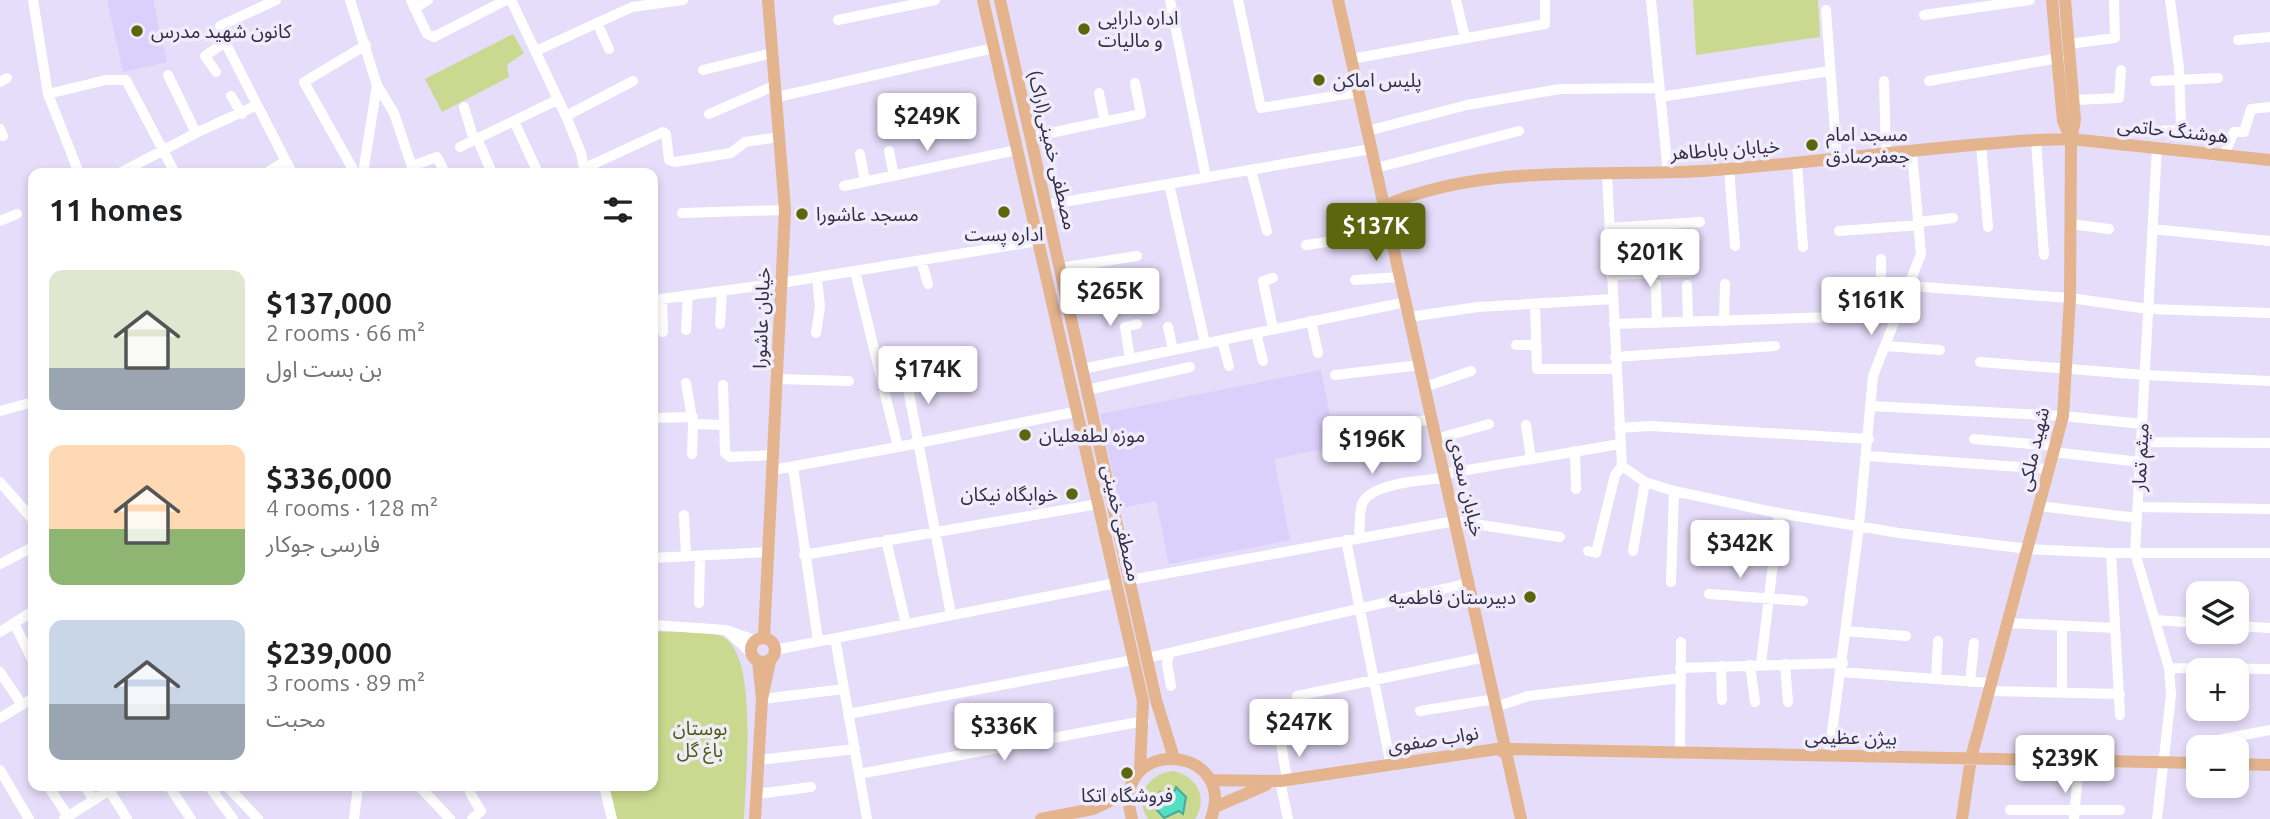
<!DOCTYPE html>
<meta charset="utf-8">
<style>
body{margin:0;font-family:Ubuntu,"Noto Sans Arabic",sans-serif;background:#f6f6f6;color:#202124;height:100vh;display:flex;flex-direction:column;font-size:26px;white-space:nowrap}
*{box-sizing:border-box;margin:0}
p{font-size:23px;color:#757577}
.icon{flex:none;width:38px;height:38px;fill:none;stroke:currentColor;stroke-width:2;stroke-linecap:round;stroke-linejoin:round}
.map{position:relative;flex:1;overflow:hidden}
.drawer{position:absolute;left:28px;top:168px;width:630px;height:623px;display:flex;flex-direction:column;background:#fff;border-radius:14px;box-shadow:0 4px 10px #0003}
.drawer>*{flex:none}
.controls{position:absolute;left:2186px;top:581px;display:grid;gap:14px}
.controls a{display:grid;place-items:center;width:63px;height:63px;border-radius:14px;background:#fff;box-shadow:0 4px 10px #0003;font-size:35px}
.price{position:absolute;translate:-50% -60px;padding:0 16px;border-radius:7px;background:#fff;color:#222;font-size:23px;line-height:46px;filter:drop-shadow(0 2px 4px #0008)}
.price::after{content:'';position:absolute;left:50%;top:42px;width:21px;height:16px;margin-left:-10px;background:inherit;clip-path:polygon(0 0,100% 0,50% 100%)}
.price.active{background:#5a670c;color:#fff}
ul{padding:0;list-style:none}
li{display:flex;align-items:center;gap:21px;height:175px;padding:0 21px}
li span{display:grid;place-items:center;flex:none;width:196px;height:140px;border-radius:14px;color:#555}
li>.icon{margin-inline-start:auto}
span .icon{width:84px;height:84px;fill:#fffc;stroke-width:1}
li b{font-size:30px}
h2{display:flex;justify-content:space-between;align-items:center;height:84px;padding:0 21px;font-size:30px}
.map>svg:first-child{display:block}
.built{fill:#dbcffb}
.green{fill:#cad98f}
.water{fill:#52dfc4;stroke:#49a99e;stroke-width:2}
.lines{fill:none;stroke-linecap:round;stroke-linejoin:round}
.minor{stroke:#fff;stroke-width:10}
.major{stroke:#e3b48e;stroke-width:12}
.poi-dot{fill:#5a670c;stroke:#f0edfb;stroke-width:2.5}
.labels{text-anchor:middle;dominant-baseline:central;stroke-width:7;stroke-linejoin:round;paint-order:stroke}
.poi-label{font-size:19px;fill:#342c46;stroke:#f0edfb;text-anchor:start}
.street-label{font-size:19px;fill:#342c46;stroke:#f0edfb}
.park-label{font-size:19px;fill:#4e590f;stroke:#f0edfb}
</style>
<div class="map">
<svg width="2270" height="819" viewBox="0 0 2270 819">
<rect width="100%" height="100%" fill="#e5ddf9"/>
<path class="built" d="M107,0H153L167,62L123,72Z
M1321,370L1336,446L1274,459L1290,540L1169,564L1156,501L1120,508L1100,414Z"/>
<path class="green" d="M1693,0H1818L1820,37L1696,55Z
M513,34L524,53L507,65L509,77L442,112L425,79Z
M653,631C669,633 710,630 723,637C759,655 745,782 744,819H616L607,786H653L655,698L653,697Z
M1173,771C1196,776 1209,797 1195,819H1148C1133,796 1148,774 1173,771Z"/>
<path class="water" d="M1176,787L1186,797L1183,814L1179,811L1164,818L1156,809L1155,799L1160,792L1163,795L1174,792Z"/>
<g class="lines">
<path class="minor" d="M33,0L48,94L79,173
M276,0L220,26L225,42L292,173
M350,0L377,85L363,173
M411,0L427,34L434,37L506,0
M511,0L566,116L581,153L585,173
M1170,0L1206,177
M1238,0L1261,108L1359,92
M1456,0L1465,38
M1651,0L1668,173
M415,8L428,0
M1826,10L1837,159
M1924,15L2030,0
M838,20L935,0
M598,25L609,49
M2238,40L2270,37
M2068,44L2115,38L2114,0
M536,51L632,7L683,0
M1351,59L1545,24V0
M703,70L773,53
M216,72L205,56L225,42
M168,75L196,133L257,105
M1884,81L1886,154
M1929,81L2059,58
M2155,81L2218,78
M0,82L7,78
M377,85L394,113L414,173
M1099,93L1105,122
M48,94L106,80H126L175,173
M231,96L242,114
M777,97L994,48
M1660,97L1830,71
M2074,100L2119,98L2121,70
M464,107L474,140
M709,114L776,85
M566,116L633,81
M514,121L538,173
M0,129L3,136
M1367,131L1467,105L1560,89L1659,88
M2158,131L2177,130L2181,124L2179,68L2170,0
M1031,137L1141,114L1135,83
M477,138L492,173
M2036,140L2044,255
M1981,144L1988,227
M460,147L557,100
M2157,147L2135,553L2169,668L2171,695L2157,819
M889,151L894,176
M860,154L865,182
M2224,155L2234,132H2244L2251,109L2270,107
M1797,163L1803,247
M412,166L437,157L445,173
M585,168L663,132L666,134L669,160L675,162L731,153L745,142L780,137
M1376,168L1519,131
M1729,169L1735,246
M1251,170L1267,231
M120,173L196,133
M266,173L286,161
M355,173L304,82L366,45
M1607,175L1622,466L1645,482L1674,491L1773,512L1899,533L2028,549L2111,553H2270
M1169,184L1205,343
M844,186L1017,150
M1046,205L1371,149
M682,213L785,210
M0,221L17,214
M1919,222L1953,218
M2071,224L2109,229
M1609,228L1700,222
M2152,229L2270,241
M1839,231L1920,225
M1306,245L1390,233
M1881,259V315
M921,260L928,284
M1060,268L1137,256
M1611,275L1688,272
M1355,280L1400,277
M1656,284L1657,323
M1687,285L1688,322
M1910,286L2070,298L2148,309L2270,313
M662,299L663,332
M653,300L781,283L1038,241
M1535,304L1537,369H1616
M1409,317L1478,307L1613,299
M1311,321L1318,353
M1724,321L1725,284
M720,324L722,291
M1614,324L1897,315
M1168,327L1173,350
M1273,329L1263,281L1273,278
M686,330L688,295
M816,333L820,307L817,277
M1256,333L1263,361
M1222,340L1229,366
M1516,345H1537
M1885,346L1940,350
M1615,357L1775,346
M1130,359L1125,327L1137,324
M1980,362L2145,375L2270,381
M1082,369L1406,302
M1335,375L1420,365
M906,378L951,615
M777,379L849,381
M686,383L693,424L724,425
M723,385L725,453L730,457L773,455
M1425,387L1471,371
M1087,390L1190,367
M1871,406L2063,416L2142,424
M0,411L33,402
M653,418L693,417
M1526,425L1531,459
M1619,428L1650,426L1869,439
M1352,433L1432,419
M1436,439L1489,424
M1974,439L2055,446
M2141,442L2270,443
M898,447L1075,412
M1575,451L1576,489
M2053,452L2140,462
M692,454L693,424
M1867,456L2049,469
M793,467L818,641
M773,470L898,447L855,271
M1444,474L1620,444
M0,482L33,520
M2039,506L2137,518
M2138,507L2270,509
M684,515L686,557
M1359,538C1360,528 1359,514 1362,504C1370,483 1425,480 1445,478
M886,540L906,624
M1346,540L1391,766
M1588,551L1596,553L1615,475L1622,466
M1633,551L1645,482
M2111,553L2120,715
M804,555L1098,504
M653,558L769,552
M0,564L33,547
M1130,580L1455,521L1560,537
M1671,582L1674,491
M1709,594L1803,601
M699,603L700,557
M2156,620L2198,623
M14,623L33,661
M2008,623L2115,628
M653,625L726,630
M2236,626L2270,628
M1846,631L1906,636
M0,632L33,611
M835,638L867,819
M775,650L1116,583
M750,652L726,630L755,640
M1169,653L1167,664L1171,686
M1147,658L1469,583
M1761,664L1779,513
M1785,664L1788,702
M1750,665L1755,702
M1721,666L1722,700
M1680,668L1843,663
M2169,668L2270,669
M0,672L22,705
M1841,672L1991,683
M1936,679L1938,641
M1970,682L1974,643
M1989,691L2120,694
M2062,692V626
M1297,696L1485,657
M762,699L844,689
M1496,707L1528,696L1681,678
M1420,711L1495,699
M848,714L1133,660
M0,718L33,698
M1281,743L1287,780
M2203,747L2223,739L2270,730
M1680,752L1681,642
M1829,755L1859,526L1873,376L1921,254L1912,152
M759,760L855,749
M33,762V763
M0,770L29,819
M859,774L1144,721
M1280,781L1288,819
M48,786L68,816
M85,786L94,800
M169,786L191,819
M209,786L233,819
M227,786L258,819
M419,786L450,819
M604,786L612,819
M109,790L127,819
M470,793L481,811L472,819
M757,794L811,787
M2010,810H2120
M64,819L116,786
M354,819L358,786
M2074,819L2079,761"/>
<path class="major" d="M983,0L1143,701L1140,770
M1000,0L1156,700L1174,758
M1338,0L1521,819
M2052,0L2063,121L2071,139
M1384,206C1483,163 1598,177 1703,171C1815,163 1925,147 2036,140L2071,139L2270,160
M764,637L785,210L768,0
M751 650a12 12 0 1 1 24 0a12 12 0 1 1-24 0Z
M758,661L762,699L770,661
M2236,764L2270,765
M1210,780L1280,781L1497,749L1507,754L1511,749L2198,763
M1215,807L1266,785
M755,819L762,699
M1041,819L1093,809L1129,792
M1132,819C1108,735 1239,743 1211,819
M1962,819L1971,758L2063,416L2070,298L2071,139L2075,120L2065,0"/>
</g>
<g class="poi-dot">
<circle cx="1084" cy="29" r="7"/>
<circle cx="137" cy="31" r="7"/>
<circle cx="1319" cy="80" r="7"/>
<circle cx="1812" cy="145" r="7"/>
<circle cx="1004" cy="212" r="7"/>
<circle cx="802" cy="214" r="7"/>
<circle cx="1025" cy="435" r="7"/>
<circle cx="1072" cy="494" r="7"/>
<circle cx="1530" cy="597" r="7"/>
<circle cx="1127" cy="773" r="7"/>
</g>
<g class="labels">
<g class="poi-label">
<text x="1098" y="18">اداره دارایی<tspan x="1098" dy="22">و مالیات</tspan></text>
<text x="151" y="31">کانون شهید مدرس</text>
<text x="1333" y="80">پلیس اماکن</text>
<text x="1826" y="134">مسجد امام<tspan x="1826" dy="22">جعفرصادق</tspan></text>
<text x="816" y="214">مسجد عاشورا</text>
<text x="1004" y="234" text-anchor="middle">اداره پست</text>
<text x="1039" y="435">موزه لطفعلیان</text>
<text x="1058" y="494" text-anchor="end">خوابگاه نیکان</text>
<text x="1516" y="597" text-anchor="end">دبیرستان فاطمیه</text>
<text x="1127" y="795" text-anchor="middle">فروشگاه اتکا</text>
</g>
<g class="street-label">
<text transform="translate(2173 130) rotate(6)">هوشنگ حاتمی</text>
<text transform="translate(1725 149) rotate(-4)">خیابان باباطاهر</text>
<text transform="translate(1053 150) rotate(77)">مصطفی خمینی(اراک)</text>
<text transform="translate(761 318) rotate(-88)">خیابان عاشورا</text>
<text transform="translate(2033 449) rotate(-77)">شهید ملکی</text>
<text transform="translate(2140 457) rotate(-87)">میثم تمار</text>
<text transform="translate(1467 487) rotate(77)">خیابان سعدی</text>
<text transform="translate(1122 523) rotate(77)">مصطفی خمینی</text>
<text transform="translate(1851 737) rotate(1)">بیژن عظیمی</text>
<text transform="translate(1433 739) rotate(-9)">نواب صفوی</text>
</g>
<g class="park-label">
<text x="700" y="728">بوستان<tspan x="700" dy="22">باغ گل</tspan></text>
</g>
</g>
</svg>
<div class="controls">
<a><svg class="icon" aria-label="layers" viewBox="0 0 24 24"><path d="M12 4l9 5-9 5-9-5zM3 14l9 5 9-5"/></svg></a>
<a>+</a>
<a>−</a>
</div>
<b class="price" style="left:927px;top:153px">$249K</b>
<b class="price active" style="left:1376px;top:263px">$137K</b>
<b class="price" style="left:1650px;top:289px">$201K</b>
<b class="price" style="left:1110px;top:328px">$265K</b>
<b class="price" style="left:1871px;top:337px">$161K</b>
<b class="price" style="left:928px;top:406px">$174K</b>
<b class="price" style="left:1372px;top:476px">$196K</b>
<b class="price" style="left:1740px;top:580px">$342K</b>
<b class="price" style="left:1299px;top:759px">$247K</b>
<b class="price" style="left:1004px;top:763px">$336K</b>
<b class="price" style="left:2065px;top:795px">$239K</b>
<section class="drawer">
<h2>11 homes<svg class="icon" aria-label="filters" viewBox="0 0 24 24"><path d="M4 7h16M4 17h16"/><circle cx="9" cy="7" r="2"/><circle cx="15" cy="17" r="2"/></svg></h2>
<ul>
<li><span style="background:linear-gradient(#dfe7d0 70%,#9aa5b1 0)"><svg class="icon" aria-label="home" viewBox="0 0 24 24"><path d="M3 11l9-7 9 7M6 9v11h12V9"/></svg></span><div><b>$137,000</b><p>2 rooms · 66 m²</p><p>بن بست اول</p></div></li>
<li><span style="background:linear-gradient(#ffd9b3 60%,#8fb573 0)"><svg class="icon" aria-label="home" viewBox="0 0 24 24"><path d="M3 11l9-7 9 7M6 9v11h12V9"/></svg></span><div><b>$336,000</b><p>4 rooms · 128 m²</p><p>فارسی جوکار</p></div></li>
<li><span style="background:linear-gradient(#c9d6e8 60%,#9aa5b1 0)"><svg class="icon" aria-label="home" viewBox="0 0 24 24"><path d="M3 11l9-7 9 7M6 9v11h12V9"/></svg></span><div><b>$239,000</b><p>3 rooms · 89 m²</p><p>محبت</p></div></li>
</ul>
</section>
</div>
